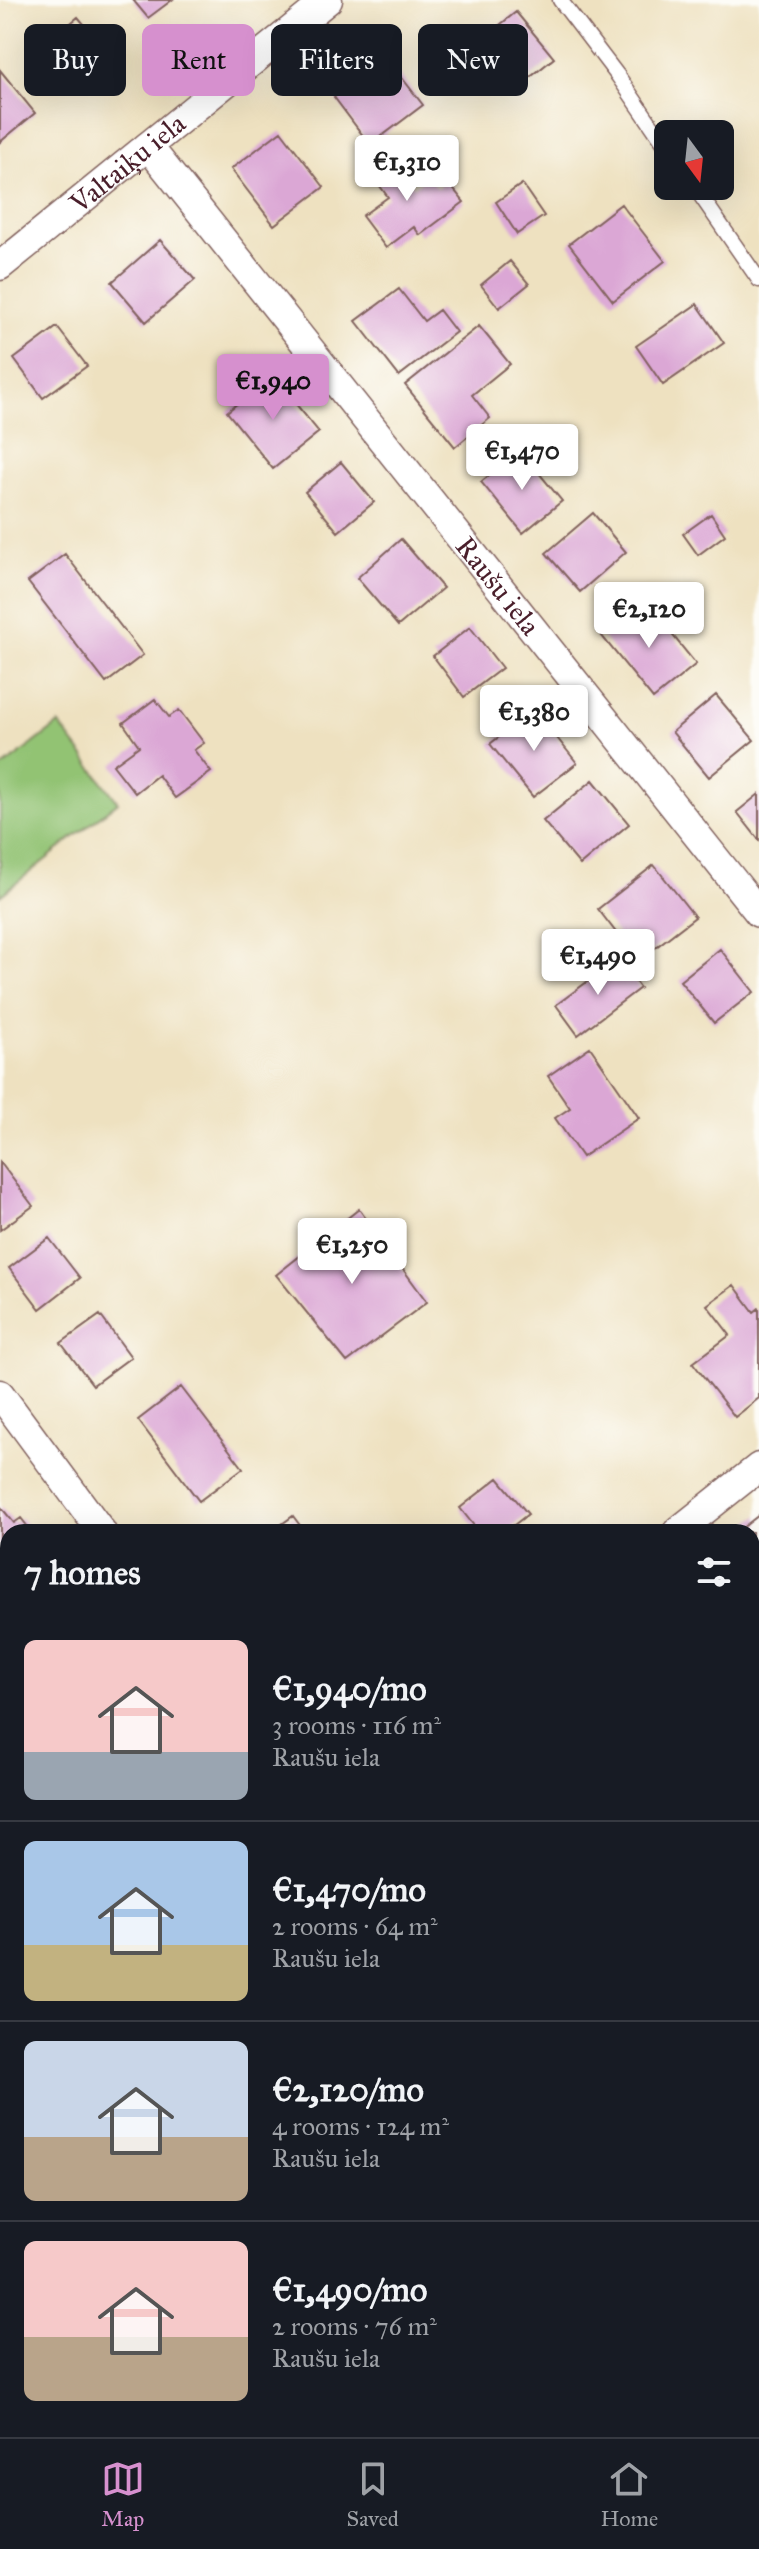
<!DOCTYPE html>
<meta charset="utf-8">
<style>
body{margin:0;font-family:"IM FELL Great Primer",serif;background:#242831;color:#f1f3f6;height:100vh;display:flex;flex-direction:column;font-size:30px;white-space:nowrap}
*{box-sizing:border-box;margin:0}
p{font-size:26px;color:#9ea1a6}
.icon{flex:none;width:44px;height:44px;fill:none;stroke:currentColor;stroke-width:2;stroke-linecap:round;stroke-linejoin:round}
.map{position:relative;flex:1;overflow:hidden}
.side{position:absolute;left:0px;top:1524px;width:760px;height:914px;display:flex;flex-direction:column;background:#171b24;border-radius:24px 24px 0 0;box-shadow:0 8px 32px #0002}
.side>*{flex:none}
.banner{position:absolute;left:24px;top:24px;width:712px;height:72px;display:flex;gap:16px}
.needle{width:52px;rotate:165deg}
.controls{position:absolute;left:654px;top:120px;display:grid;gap:16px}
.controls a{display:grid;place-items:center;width:80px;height:80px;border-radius:12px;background:#171b24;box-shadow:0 8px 32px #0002;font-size:40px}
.price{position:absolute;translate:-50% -68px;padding:0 18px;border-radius:8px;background:#fff;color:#222;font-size:26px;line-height:52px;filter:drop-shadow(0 2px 4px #0008)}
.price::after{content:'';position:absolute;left:50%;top:48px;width:24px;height:18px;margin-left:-12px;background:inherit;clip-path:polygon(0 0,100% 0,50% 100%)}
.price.selected{background:#d690ce;color:#111}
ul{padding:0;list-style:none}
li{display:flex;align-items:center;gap:24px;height:200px;padding:0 24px}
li+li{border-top:2px solid #363941}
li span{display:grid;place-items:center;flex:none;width:224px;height:160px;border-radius:12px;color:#555}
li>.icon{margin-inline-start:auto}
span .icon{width:96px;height:96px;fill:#fffc;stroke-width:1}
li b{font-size:34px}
h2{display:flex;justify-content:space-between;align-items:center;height:96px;padding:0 24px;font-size:34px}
.pill{padding:0 28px;border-radius:12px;background:#171b24;box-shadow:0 8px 32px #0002;font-size:28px;line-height:72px}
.pill.selected{background:#d690ce;color:#111}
.dock{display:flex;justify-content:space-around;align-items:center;height:112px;border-top:2px solid #363941;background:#171b24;font-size:22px;color:#9ea1a6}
.dock a{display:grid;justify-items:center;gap:4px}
.dock .selected{color:#d690ce}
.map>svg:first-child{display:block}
.green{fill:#92c373;stroke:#6e714f;stroke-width:2}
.building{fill:#dba7d5}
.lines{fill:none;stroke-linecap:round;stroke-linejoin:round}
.service-casing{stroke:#83635f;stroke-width:17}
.minor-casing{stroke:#83635f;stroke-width:31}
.service{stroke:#fff;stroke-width:14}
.minor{stroke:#fff;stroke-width:28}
.labels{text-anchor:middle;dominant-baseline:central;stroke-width:7;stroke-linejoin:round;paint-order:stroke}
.street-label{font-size:28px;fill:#4a1f2b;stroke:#fdfcf7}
</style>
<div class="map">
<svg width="759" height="2437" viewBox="0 0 759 2437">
<rect width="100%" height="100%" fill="#fdfcf7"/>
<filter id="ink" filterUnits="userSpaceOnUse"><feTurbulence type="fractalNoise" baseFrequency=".0125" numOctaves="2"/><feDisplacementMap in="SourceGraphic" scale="16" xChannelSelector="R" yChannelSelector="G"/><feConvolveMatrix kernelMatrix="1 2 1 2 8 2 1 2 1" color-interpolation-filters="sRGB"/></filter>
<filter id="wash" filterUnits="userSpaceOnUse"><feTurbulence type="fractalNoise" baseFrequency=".006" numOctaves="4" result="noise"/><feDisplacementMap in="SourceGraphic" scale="32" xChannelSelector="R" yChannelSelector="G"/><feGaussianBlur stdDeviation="1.8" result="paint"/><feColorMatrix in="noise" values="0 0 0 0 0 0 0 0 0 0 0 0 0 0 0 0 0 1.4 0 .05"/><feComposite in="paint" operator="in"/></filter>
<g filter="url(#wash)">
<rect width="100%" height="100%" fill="#eee1c0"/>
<path class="green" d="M59,724L118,802L0,896V769Z
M8,2280V2430H326L332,2437H0V2285Z"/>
<g id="blocks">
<path class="building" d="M133,0H172L148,18Z
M516,12L554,58L512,92L474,46Z
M78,17L106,50L68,83L40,49Z
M386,57L423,105L370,145L334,97Z
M0,70L35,113L0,142Z
M281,131L324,187L274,225L231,169Z
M389,154L414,187L428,176L437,188L447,181L464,202L420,235L414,227L386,248L362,216L388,197L368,170Z
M522,184L544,216L517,234L496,202Z
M621,204L665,261L613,301L569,244Z
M160,240L195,280L146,322L112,282Z
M510,261L529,284L499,308L481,285Z
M399,289L424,321L439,310L456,332L399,376L356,321Z
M697,304L724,343L663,385L636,346Z
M479,326L510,364L472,395L490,418L455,447L405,385Z
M57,327L87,366L43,398L14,359Z
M272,375L319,432L273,469L227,412Z
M520,450L562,501L523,533L481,482Z
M341,462L374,502L338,532L305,492Z
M593,513L626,552L580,592L546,553Z
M711,514L725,535L698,555L683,534Z
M401,539L443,588L398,626L357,578Z
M65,554L143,655L106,683L28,582Z
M645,601L696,664L653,699L601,635Z
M470,627L502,668L464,697L433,656Z
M716,695L754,740L709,777L672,732Z
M155,699L169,717L179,710L204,743L194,750L211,772L175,798L158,775L135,793L113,765L139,746L123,723Z
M534,709L577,763L533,797L490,744Z
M593,780L629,824L580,865L543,821Z
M759,794V840L737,812Z
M654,865L695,917L638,961L598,909Z
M720,949L754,992L714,1023L680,981Z
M618,959L640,988L578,1035L556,1005Z
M590,1047L639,1118L582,1157L555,1118L570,1108L548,1076Z
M0,1162L33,1206L0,1230Z
M359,1209L427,1302L347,1362L276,1275Z
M49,1238L80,1278L40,1309L9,1268Z
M734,1285L754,1312L759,1308V1398L735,1417L693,1363L730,1335L707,1305Z
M100,1315L131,1357L93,1385L61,1343Z
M181,1387L243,1468L199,1501L138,1420Z
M498,1478L528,1514L505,1532H479L460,1508Z
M0,1506L14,1523L21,1518L32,1532H8V1587L0,1594Z
M759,1515V1572L752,1563V1532H737Z
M293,1516L305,1532H271Z
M752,1618L759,1627V1705L752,1710Z
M752,1842L759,1851V1872L752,1877Z
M759,2048V2096L752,2087V2053Z
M650,2430H692L683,2437H651L647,2432Z"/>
</g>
</g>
<g filter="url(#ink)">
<use href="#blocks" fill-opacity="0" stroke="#83635f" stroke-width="2"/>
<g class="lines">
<g class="service-casing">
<path id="service" d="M560,0L618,76L668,149
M694,186L759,280"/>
</g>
<g class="minor-casing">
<g id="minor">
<path id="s1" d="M148,146L759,913"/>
<path id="s2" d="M0,266L328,0"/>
<path d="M0,1394L102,1532"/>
<path d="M677,1532L759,1467"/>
<path d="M0,2064L8,2058"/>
<path d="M752,2232L759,2226"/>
<path d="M752,2376L759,2385"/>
<path d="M478,2437L487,2430"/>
</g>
</g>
<use href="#service" class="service"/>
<use href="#minor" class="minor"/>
</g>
</g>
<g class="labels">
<g class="street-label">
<text stroke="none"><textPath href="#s2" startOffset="164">Valtaiķu iela</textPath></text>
<text stroke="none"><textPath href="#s1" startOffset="562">Raušu iela</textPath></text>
</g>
</g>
</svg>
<div class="controls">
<a><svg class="needle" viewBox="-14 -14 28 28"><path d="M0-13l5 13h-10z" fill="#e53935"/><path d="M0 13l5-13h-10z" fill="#9ea1a6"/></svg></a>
</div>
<b class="price" style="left:407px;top:203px">€1,310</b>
<b class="price selected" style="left:273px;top:422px">€1,940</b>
<b class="price" style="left:522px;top:492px">€1,470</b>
<b class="price" style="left:649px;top:650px">€2,120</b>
<b class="price" style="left:534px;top:753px">€1,380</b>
<b class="price" style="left:598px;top:997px">€1,490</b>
<b class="price" style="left:352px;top:1286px">€1,250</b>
<div class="banner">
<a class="pill">Buy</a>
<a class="pill selected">Rent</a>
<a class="pill">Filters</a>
<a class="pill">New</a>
</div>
<section class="side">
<h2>7 homes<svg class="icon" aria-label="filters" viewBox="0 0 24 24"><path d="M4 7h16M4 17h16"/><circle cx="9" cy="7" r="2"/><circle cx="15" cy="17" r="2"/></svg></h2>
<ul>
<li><span style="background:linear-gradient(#f6c9c9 70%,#9aa5b1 0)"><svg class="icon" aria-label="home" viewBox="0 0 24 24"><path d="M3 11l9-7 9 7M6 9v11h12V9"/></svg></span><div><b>€1,940/mo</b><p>3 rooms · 116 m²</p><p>Raušu iela</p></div></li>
<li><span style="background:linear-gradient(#a9c7e8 65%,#c2b280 0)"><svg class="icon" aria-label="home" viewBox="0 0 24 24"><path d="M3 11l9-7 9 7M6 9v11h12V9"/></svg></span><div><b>€1,470/mo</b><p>2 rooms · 64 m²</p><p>Raušu iela</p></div></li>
<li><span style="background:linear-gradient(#c9d6e8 60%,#b9a48a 0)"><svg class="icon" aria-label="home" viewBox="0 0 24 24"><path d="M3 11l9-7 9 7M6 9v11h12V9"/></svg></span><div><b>€2,120/mo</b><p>4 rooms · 124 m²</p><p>Raušu iela</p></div></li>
<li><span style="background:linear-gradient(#f6c9c9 60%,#b9a48a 0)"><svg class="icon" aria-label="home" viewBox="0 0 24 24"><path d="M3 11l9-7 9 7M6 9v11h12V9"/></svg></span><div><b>€1,490/mo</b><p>2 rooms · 76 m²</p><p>Raušu iela</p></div></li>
</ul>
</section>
</div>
<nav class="dock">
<a class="selected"><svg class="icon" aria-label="map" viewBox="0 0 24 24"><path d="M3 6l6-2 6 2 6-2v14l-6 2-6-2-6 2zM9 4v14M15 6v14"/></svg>Map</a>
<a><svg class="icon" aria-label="saved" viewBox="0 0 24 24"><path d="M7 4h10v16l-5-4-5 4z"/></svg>Saved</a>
<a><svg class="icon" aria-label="home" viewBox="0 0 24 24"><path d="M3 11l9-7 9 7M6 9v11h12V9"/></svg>Home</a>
</nav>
